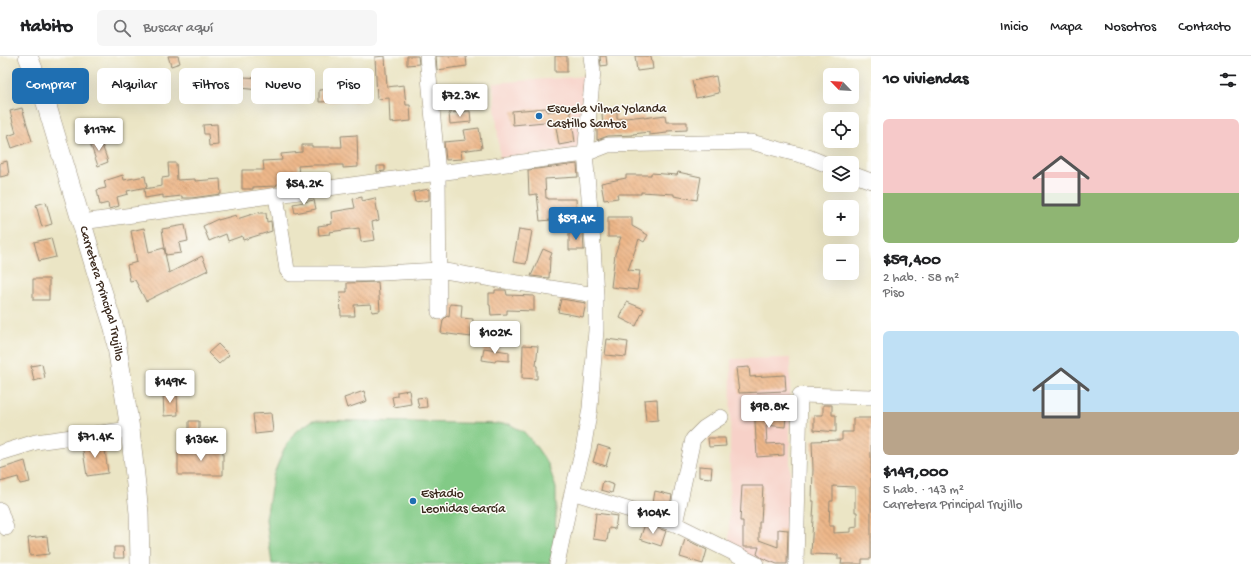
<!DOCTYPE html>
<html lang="es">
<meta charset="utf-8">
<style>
body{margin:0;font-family:"Gochi Hand",sans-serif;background:#f6f6f6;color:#202124;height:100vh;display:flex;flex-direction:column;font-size:15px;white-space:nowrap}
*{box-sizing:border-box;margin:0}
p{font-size:13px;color:#757577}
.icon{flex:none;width:22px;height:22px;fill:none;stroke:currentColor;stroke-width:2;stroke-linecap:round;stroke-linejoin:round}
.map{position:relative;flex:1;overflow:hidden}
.panel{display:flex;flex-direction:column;background:#fff;width:380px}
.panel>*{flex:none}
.top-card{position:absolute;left:12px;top:12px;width:380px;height:36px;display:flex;gap:8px}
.needle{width:26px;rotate:295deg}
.controls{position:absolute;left:823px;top:12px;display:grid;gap:8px}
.controls a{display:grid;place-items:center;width:36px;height:36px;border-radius:6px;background:#fff;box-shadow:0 4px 16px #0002;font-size:20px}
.price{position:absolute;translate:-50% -34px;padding:0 9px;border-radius:4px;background:#fff;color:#222;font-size:13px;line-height:26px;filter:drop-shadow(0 1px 2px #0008)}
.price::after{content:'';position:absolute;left:50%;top:24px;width:12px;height:9px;margin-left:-6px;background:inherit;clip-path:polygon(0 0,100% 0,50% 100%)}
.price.active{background:#1f6fb2;color:#fff}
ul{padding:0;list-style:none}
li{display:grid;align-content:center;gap:8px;height:212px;padding:0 12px}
li span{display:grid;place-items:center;height:124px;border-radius:6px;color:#555}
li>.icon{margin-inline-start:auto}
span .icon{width:72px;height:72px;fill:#fffc;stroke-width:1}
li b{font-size:17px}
h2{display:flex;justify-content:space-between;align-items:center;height:48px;padding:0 12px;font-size:17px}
.pill{padding:0 14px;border-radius:6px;background:#fff;box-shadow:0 4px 16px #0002;font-size:14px;line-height:36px}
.pill.active{background:#1f6fb2;color:#fff}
header{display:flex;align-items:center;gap:24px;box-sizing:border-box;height:56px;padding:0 20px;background:#fff;border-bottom:1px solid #e0e0e0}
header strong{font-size:19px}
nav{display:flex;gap:22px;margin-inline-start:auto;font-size:14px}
.search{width:280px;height:36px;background:#f6f6f6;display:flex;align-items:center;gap:10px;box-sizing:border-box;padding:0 14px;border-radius:6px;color:#757577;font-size:15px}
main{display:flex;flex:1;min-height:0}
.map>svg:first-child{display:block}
.built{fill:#f7d1c8}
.green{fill:#82ca86;stroke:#5e7a52}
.building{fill:url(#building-back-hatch);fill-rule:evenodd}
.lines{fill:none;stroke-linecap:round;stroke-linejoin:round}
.minor-casing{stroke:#938872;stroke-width:16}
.major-casing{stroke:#938872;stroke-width:20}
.minor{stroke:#fff;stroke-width:15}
.major{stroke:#fff;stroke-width:19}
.poi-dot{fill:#1f6fb2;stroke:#fdfcf7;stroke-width:1.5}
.labels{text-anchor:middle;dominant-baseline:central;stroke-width:3;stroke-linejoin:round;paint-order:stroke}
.poi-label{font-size:13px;fill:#3b2a1e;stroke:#fdfcf7;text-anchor:start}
.street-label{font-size:13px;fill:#3b2a1e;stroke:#fdfcf7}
</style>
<header>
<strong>Habito</strong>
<div class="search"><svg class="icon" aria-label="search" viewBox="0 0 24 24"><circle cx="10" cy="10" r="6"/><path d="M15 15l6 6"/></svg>Buscar aquí</div>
<nav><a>Inicio</a><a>Mapa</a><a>Nosotros</a><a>Contacto</a></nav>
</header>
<main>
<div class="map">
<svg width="871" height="508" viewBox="0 0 871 508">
<defs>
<pattern id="building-back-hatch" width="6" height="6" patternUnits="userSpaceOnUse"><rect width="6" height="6" fill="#edb78a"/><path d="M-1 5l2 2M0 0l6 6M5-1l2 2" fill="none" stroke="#c19570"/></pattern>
</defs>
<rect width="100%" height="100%" fill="#fdfcf7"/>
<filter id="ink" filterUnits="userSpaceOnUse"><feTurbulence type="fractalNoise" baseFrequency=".025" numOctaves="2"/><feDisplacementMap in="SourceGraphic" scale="8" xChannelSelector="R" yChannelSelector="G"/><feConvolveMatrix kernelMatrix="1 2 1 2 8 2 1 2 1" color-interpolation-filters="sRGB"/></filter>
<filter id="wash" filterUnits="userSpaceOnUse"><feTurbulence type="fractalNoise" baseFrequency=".012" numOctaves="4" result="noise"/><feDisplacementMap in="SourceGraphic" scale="16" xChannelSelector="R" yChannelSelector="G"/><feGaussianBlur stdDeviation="0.9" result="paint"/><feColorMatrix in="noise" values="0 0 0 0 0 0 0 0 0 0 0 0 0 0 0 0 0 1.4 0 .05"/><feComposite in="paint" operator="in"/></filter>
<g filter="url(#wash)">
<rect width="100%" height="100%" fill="#ebe5c5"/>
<path class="built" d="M586,20L580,93L500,102L493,27Z
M790,302V508H771L758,505L729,492L731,303Z"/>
<path class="green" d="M313,364L509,368L524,376L535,389L548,408L556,432V459L554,490L550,508H272L266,463L273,420L284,393L295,376Z"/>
<g id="blocks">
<path class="building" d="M168,0H178L180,7L171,10Z
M385,0L387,31L404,29L406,49H410L411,65L390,67L389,42L377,43L375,1Z
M407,0H418L419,8L407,9Z
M436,0H466L467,10L437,14Z
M555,0H567V16H555Z
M600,0H606L607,9L601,10Z
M635,0H651L653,13L637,15Z
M212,19L260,22L259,34L230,31V30L212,31Z
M716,20L719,37L696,42L692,25Z
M335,33V35L356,36V46H344V45L319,46V34Z
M22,52L32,85L12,92L8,80L16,77L10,55Z
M546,52L547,56L570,52L575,86L559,89L555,65L513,69L512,55Z
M470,55L471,66L450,68L449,57Z
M617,56V63L644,60V62L665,59L666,66H687V74L667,75V77L649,79V76L633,78V79L608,80L597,84V70L603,69L602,58Z
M217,68L218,89L209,90L208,78H204L203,69Z
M479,72L482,92L461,95L462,103L446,104L444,86L466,84L464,74Z
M357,79L358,111L343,112V109H313L298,110L300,126L277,128L276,130L253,131V133H242V114H264L263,105L282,104L281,98L302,96V89H312V91H342L341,80Z
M100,83L108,106L98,110L90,87Z
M7,105L9,119L0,121V107Z
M168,107H176L177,124L195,123V125L220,123L221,138L192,142H182V140L163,142V139L145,142L144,133L162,130V122L169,121Z
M577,108L578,121L545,123L546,142H548V143H576L577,161H568V157L567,161L551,162V164L540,165L537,138L529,139L528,114Z
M377,110H385V115L377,116Z
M678,116L701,121L697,144L674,140V138L641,136V138H617L618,142L604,144L601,127L626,122V119H651V117L677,119Z
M123,119L124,124L145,120L147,131L127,135L128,138L117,141L119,150L109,153L108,147L100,149L97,134L106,132L104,125Z
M429,133V144L415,146L413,136Z
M362,141V145L375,142L379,164L372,166L375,184L361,186L359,172L329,176L330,178L319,179L318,170L332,168L331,156L355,152L353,143Z
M314,144L316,153L295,157L293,148Z
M46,146L52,168L42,171L36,149Z
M259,156V157H266L267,166L271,165L272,175L243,184L242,180L228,185L226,178L209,185L203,170L218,163V164L236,159L237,163Z
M608,161H632V170L648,179L644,186L639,183L628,214L640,215L637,234L611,231L615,198L621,181H608Z
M185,169L188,185L179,187L181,197L166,199L162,173Z
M144,172L149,196L164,192L169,217L202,200L208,214L146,245L135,224L130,225L127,209L137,206L131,175Z
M519,173L532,175L526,208L513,206Z
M583,176L584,194H569V177Z
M51,182L56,201L39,205L34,186Z
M543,193L552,197L550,202L549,222L531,220Z
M33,223H49V244H33Z
M378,226L380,255L372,256L371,248L354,249L355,260H341L340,236H347V227Z
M495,234H506L507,239L534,240V255L507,254V258L491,259L490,249H489V237H495Z
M561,243L586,247L583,261L558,256Z
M627,246L644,253L636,270L620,262Z
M450,248L462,249L461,262L473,263L471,281L441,277L443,264L447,260L449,261Z
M607,283L628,286L626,301L605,299Z
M218,288L229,299L219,308L208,297Z
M523,289L538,290L536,310H537V323L522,322Z
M484,292L509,296V305L496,304L495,306L482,304Z
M42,308L45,322L34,325L31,310Z
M749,311L750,321L785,319L786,335L739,337L736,312Z
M409,334L411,348L394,351L392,341L397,340V336Z
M364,335L367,345L347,352L344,342Z
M163,337H177L178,359L164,360Z
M426,341L427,351L419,352L417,342Z
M657,343L658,364L646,365L644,344Z
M754,348L787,351L785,371L766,369L767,388L784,387V399L757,401Z
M823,349H832V359H836V376L814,374V359H823Z
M271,357L273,376L255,378L253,358Z
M853,362H871V503H862V508H841L842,503H838V499L811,498L814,445H812L813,413L812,385L842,384V376H853ZM833,430L855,431V456H857V471L851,472V476L834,477V470H829L830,445H833Z
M189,365H199V379H189Z
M708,382H725L726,390L709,391Z
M104,386L108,417L87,420L82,389Z
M598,389L611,393L606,410L593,406Z
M223,393V419H178V394Z
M25,405L30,426L20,428L18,421L0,426V413Z
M699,410L712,411L711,422L699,421Z
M603,425L614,429L612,437L601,434Z
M742,430H763L761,466H759V484L778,491V473L788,474L787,508H777L762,502L757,498L759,491H743V465H740Z
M655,435L672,439L670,450L653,447Z
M596,457L617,460L615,473L609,472L607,485L593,483Z
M645,468L666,475L661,490L640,483Z
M47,480L49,498L30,500L28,482Z
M685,483L707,494L703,508L680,501Z
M114,491H123L124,502H114Z"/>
</g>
</g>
<g filter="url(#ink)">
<use href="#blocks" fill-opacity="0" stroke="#938872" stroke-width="1"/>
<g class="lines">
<g class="minor-casing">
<path id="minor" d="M427,0L438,117L439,256
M852,118L871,125
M276,139L287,214L291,218H364L439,214L492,223L596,239
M82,166L438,117L585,98L608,89L751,86L808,101L830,110
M0,397L36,386L130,373
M572,436L675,468L756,508
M0,454L6,472
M675,468L693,383L704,372L721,361
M557,508L572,436L583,394L590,352L596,274V239L592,174L585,98L593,16L591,0
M796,508L800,339L871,341"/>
</g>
<g class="major-casing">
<g id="major">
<path id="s1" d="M28,0L46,47L100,228L114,272L130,373L139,457L140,508"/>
</g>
</g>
<use href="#minor" class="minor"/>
<use href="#major" class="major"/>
</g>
</g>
<g class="poi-dot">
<circle cx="539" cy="60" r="4"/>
<circle cx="413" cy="445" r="4"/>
</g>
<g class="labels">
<g class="poi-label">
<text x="547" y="53">Escuela Vilma Yolanda<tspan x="547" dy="15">Castillo Santos</tspan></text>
<text x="421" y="438">Estadio<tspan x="421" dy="15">Leonidas García</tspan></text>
</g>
<g class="street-label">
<text stroke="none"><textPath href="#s1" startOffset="249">Carretera Principal Trujillo</textPath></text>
</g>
</g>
</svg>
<div class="controls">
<a><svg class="needle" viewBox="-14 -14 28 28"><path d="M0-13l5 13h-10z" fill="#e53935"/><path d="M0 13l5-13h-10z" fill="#757577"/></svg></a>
<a><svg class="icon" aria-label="locate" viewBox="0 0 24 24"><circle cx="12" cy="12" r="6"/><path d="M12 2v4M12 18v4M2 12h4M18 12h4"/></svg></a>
<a><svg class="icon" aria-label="layers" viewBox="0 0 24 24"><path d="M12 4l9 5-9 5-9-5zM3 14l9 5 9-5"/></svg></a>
<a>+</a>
<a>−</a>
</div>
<b class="price" style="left:460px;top:62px">$72.3K</b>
<b class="price" style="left:99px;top:96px">$117K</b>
<b class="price" style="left:304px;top:150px">$54.2K</b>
<b class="price active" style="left:576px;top:185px">$59.4K</b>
<b class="price" style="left:495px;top:299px">$102K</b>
<b class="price" style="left:170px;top:348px">$149K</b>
<b class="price" style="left:769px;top:373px">$98.8K</b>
<b class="price" style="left:95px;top:403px">$71.4K</b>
<b class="price" style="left:201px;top:406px">$136K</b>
<b class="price" style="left:653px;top:479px">$104K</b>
<div class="top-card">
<a class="pill active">Comprar</a>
<a class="pill">Alquilar</a>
<a class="pill">Filtros</a>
<a class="pill">Nuevo</a>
<a class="pill">Piso</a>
</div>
</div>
<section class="panel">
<h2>10 viviendas<svg class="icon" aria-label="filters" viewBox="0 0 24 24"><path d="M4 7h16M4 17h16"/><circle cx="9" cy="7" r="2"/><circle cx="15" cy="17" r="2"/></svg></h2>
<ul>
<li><span style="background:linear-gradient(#f6c9c9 60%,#8fb573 0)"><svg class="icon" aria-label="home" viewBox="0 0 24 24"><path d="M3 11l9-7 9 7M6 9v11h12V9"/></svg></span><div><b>$59,400</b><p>2 hab. · 58 m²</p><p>Piso</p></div></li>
<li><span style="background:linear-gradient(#bfe0f5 65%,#b9a48a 0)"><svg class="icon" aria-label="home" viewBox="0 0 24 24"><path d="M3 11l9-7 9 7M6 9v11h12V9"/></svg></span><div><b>$149,000</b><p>5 hab. · 143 m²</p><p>Carretera Principal Trujillo</p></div></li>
</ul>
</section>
</main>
